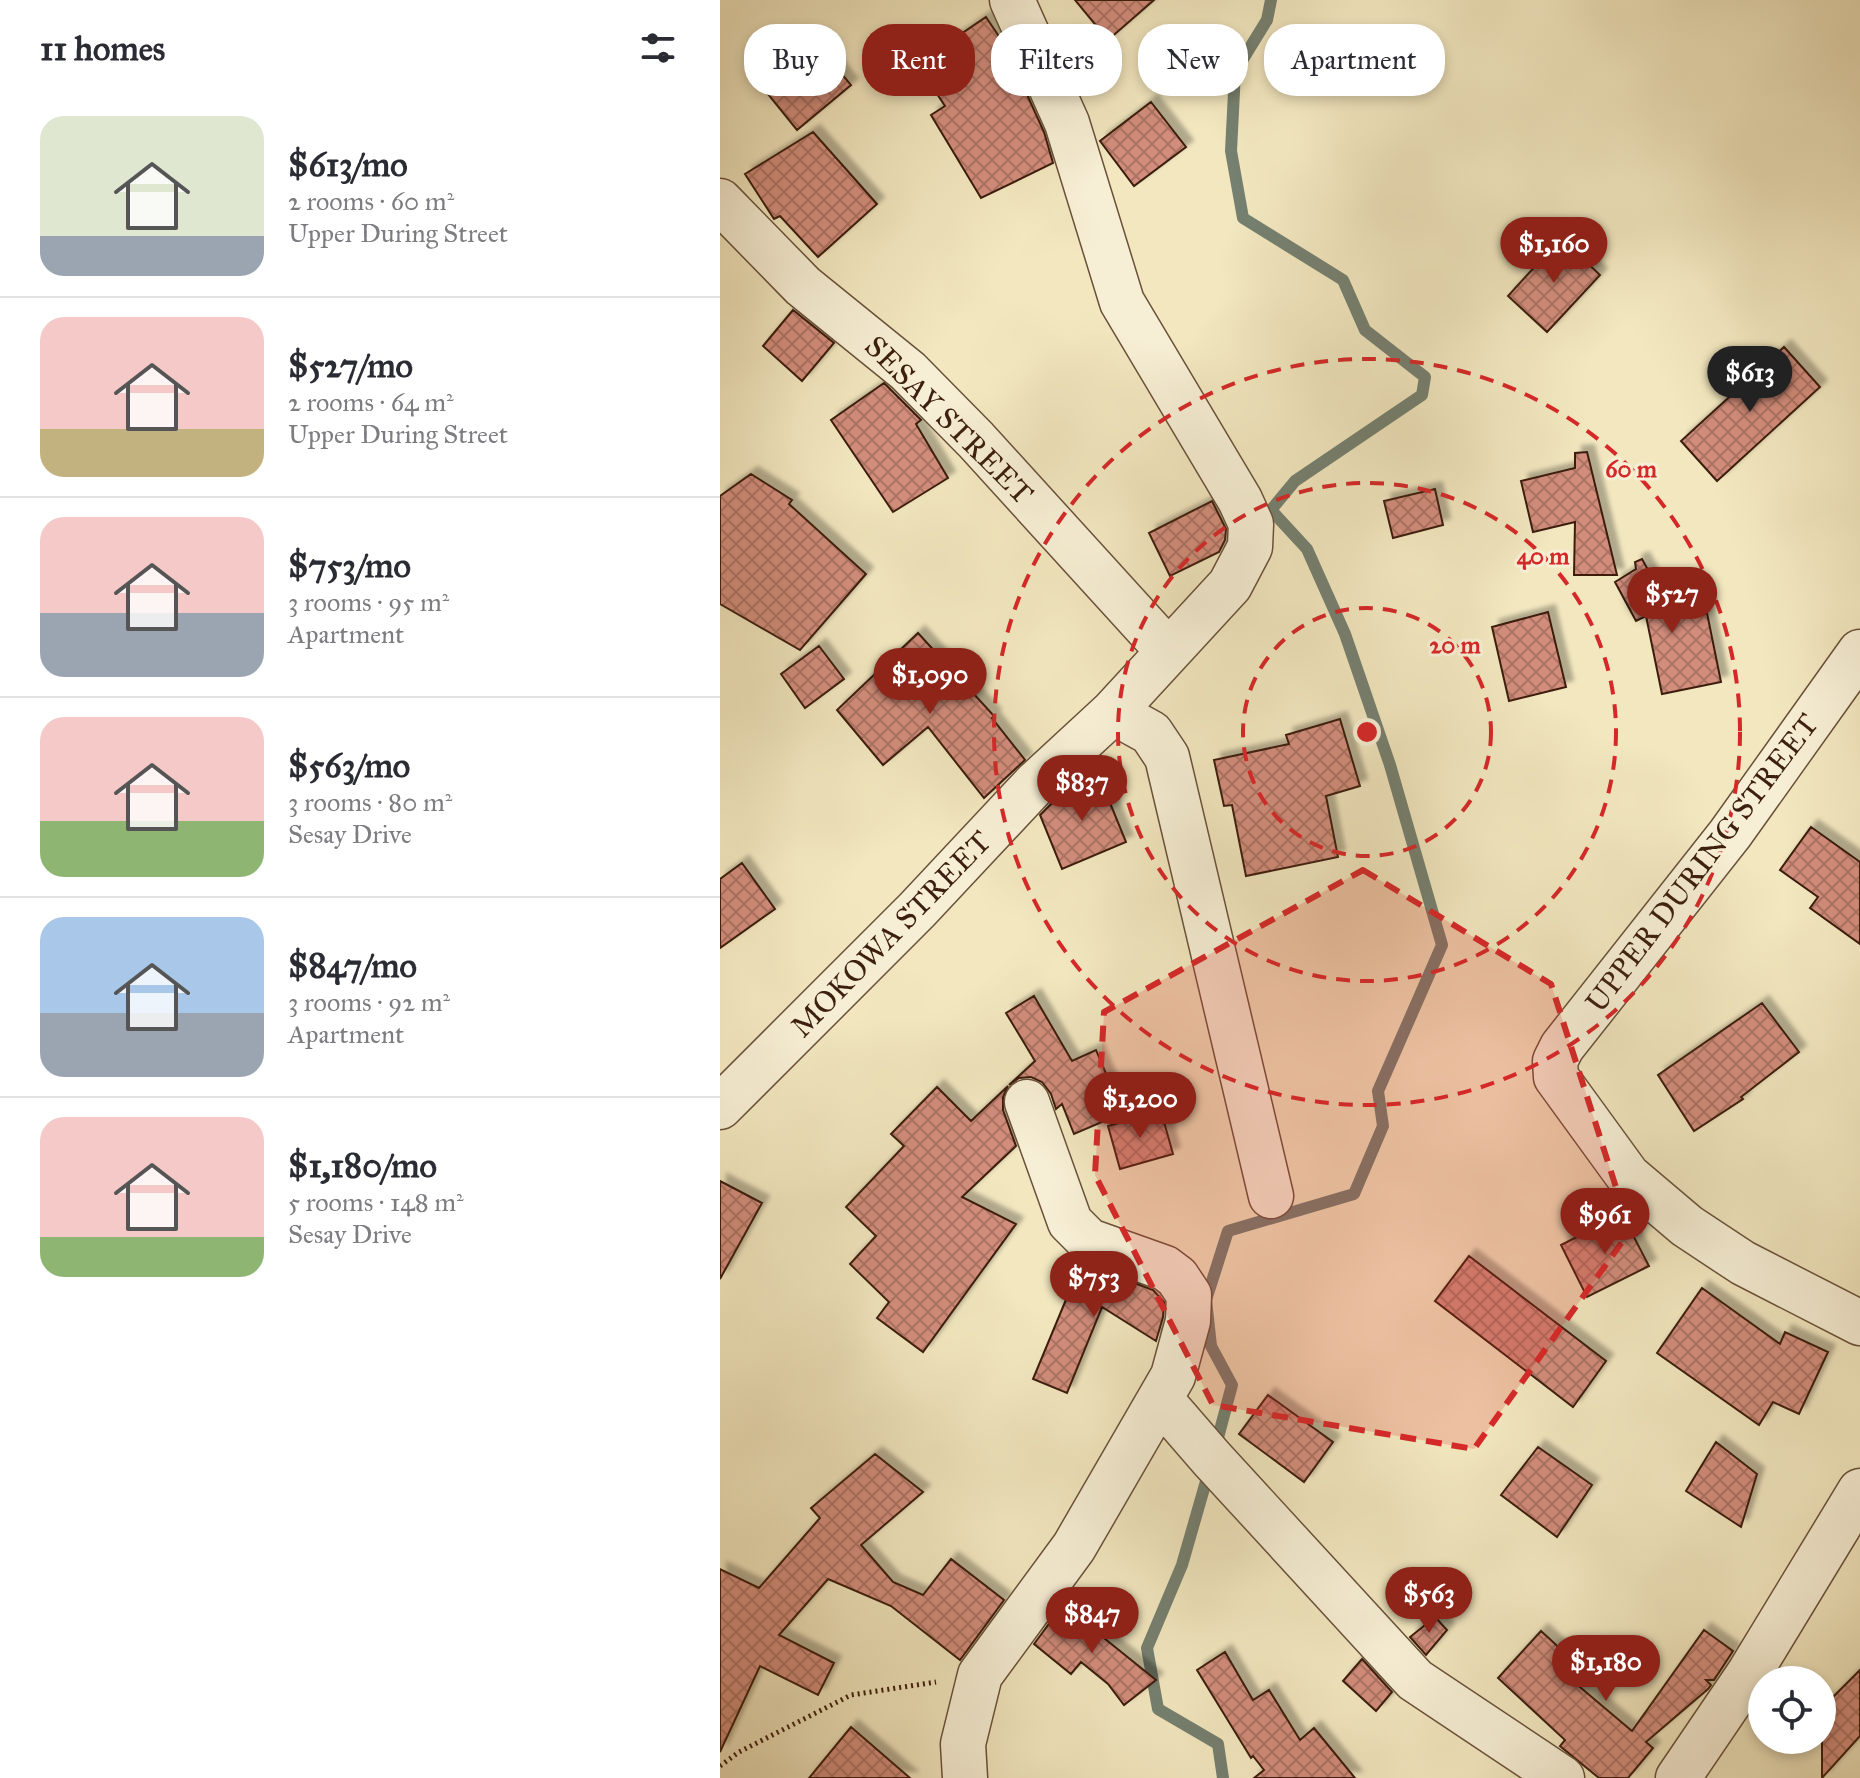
<!DOCTYPE html>
<meta charset="utf-8">
<style>
body{margin:0;font-family:"IM FELL Great Primer",serif;background:#f2f2f3;color:#2b2b33;height:100vh;display:flex;flex-direction:column;font-size:30px;white-space:nowrap}
*{box-sizing:border-box;margin:0}
p{font-size:26px;color:#7c7c81}
.icon{flex:none;width:44px;height:44px;fill:none;stroke:currentColor;stroke-width:2;stroke-linecap:round;stroke-linejoin:round}
.map{position:relative;flex:1;overflow:hidden}
.side{display:flex;flex-direction:column;background:#fff;width:720px}
.side>*{flex:none}
.banner{position:absolute;left:24px;top:24px;width:760px;height:72px;display:flex;gap:16px}
.fabs{position:absolute;left:1028px;top:1666px;display:grid;gap:16px}
.fabs a{display:grid;place-items:center;width:88px;height:88px;border-radius:50%;background:#fff;box-shadow:0 4px 12px #0003;font-size:40px}
.price{position:absolute;translate:-50% -68px;padding:0 18px;border-radius:28px;background:#8f2418;color:#fff;font-size:26px;line-height:52px;filter:drop-shadow(0 2px 4px #0008)}
.price::after{content:'';position:absolute;left:50%;top:48px;width:24px;height:18px;margin-left:-12px;background:inherit;clip-path:polygon(0 0,100% 0,50% 100%)}
.price.active{background:#222;color:#fff}
ul{padding:0;list-style:none}
li{display:flex;align-items:center;gap:24px;height:200px;padding:0 40px}
li+li{border-top:2px solid #e1e1e2}
li span{display:grid;place-items:center;flex:none;width:224px;height:160px;border-radius:24px;color:#555}
li>.icon{margin-inline-start:auto}
span .icon{width:96px;height:96px;fill:#fffc;stroke-width:1}
li b{font-size:34px}
h2{display:flex;justify-content:space-between;align-items:center;height:96px;padding:0 40px;font-size:34px}
.chip{padding:0 28px;border-radius:32px;background:#fff;box-shadow:0 4px 12px #0003;font-size:28px;line-height:72px}
.chip.active{background:#8f2418;color:#fff}
main{display:flex;flex:1;min-height:0}
.map>svg:first-child{display:block}
.lines{fill:none;stroke-linecap:round;stroke-linejoin:round}
.stream{stroke:#758070;stroke-width:12}
.building{fill:url(#building-cross-hatch);stroke:#3c1f0e;stroke-width:2;filter:url(#shadow)}
.minor-casing{stroke:#6a513a;stroke-width:47}
.path{stroke:#3c1f0e;stroke-width:5;stroke-dasharray:2 4;stroke-linecap:butt}
.minor{stroke:#f7efd5;stroke-width:44}
.marked{fill:#d62828;fill-opacity:0.2;stroke:#d62828;stroke-width:6;stroke-dasharray:16 10;stroke-linejoin:round}
.ring{fill:none;stroke:#d62828;stroke-width:4;stroke-dasharray:14 10}
.labels{text-anchor:middle;dominant-baseline:central;stroke-width:6;stroke-linejoin:round;paint-order:stroke}
.street-label{font-size:30px;fill:#3c1f0e;stroke:#f7efd5}
.centre{fill:#d62828;stroke:#f7efd5;stroke-width:4}
.ring-label{font-size:24px;text-anchor:middle;font-weight:bold;fill:#d62828;stroke:#f7efd5;stroke-width:6;stroke-linejoin:round;paint-order:stroke}
</style>
<main>
<section class="side">
<h2>11 homes<svg class="icon" aria-label="filters" viewBox="0 0 24 24"><path d="M4 7h16M4 17h16"/><circle cx="9" cy="7" r="2"/><circle cx="15" cy="17" r="2"/></svg></h2>
<ul>
<li><span style="background:linear-gradient(#dfe7d0 75%,#9aa5b1 0)"><svg class="icon" aria-label="home" viewBox="0 0 24 24"><path d="M3 11l9-7 9 7M6 9v11h12V9"/></svg></span><div><b>$613/mo</b><p>2 rooms · 60 m²</p><p>Upper During Street</p></div></li>
<li><span style="background:linear-gradient(#f6c9c9 70%,#c2b280 0)"><svg class="icon" aria-label="home" viewBox="0 0 24 24"><path d="M3 11l9-7 9 7M6 9v11h12V9"/></svg></span><div><b>$527/mo</b><p>2 rooms · 64 m²</p><p>Upper During Street</p></div></li>
<li><span style="background:linear-gradient(#f6c9c9 60%,#9aa5b1 0)"><svg class="icon" aria-label="home" viewBox="0 0 24 24"><path d="M3 11l9-7 9 7M6 9v11h12V9"/></svg></span><div><b>$753/mo</b><p>3 rooms · 95 m²</p><p>Apartment</p></div></li>
<li><span style="background:linear-gradient(#f6c9c9 65%,#8fb573 0)"><svg class="icon" aria-label="home" viewBox="0 0 24 24"><path d="M3 11l9-7 9 7M6 9v11h12V9"/></svg></span><div><b>$563/mo</b><p>3 rooms · 80 m²</p><p>Sesay Drive</p></div></li>
<li><span style="background:linear-gradient(#a9c7e8 60%,#9aa5b1 0)"><svg class="icon" aria-label="home" viewBox="0 0 24 24"><path d="M3 11l9-7 9 7M6 9v11h12V9"/></svg></span><div><b>$847/mo</b><p>3 rooms · 92 m²</p><p>Apartment</p></div></li>
<li><span style="background:linear-gradient(#f6c9c9 75%,#8fb573 0)"><svg class="icon" aria-label="home" viewBox="0 0 24 24"><path d="M3 11l9-7 9 7M6 9v11h12V9"/></svg></span><div><b>$1,180/mo</b><p>5 rooms · 148 m²</p><p>Sesay Drive</p></div></li>
</ul>
</section>
<div class="map">
<svg width="1140" height="1778" viewBox="0 0 1140 1778">
<defs>
<pattern id="building-cross-hatch" width="8" height="8" patternUnits="userSpaceOnUse" patternTransform="scale(2)"><rect width="8" height="8" fill="#d28d7b"/><path d="M0 0l8 8M0 8l8-8" fill="none" stroke="#ac7363"/></pattern>
<filter id="shadow"><feDropShadow dx="7" dy="-7" stdDeviation="2" flood-color="#0004"/></filter>
</defs>
<rect width="100%" height="100%" fill="#f2e7bf"/>
<filter id="stains"><feTurbulence type="fractalNoise" baseFrequency=".0025" numOctaves="4"/><feColorMatrix values="0 0 0 0 .2 0 0 0 0 .09 0 0 0 0 .02 0 0 0 .5 -.17"/></filter>
<radialGradient id="worn" r=".72"><stop offset=".6" stop-color="#630" stop-opacity="0"/><stop offset="1" stop-color="#630" stop-opacity=".3"/></radialGradient>
<g class="lines">
<path class="stream" d="M495,1449L512,1385L491,1346L486,1300L508,1231L634,1194L663,1126L658,1091L722,945L670,765L625,634L587,549L551,510L575,481L702,395L705,377L645,330L623,280L523,218L511,151L515,72L547,20L551,0
M489,1471L462,1565L427,1648L438,1709L498,1744L503,1778"/>
</g>
<path class="building" d="M355,0H434L388,40Z
M266,17L284,44L324,132L333,163L261,198L211,115L225,106L197,64Z
M96,43L131,85L77,130L43,88Z
M431,102L466,147L414,186L380,141Z
M93,132L157,204L98,257L60,216L54,219L25,174Z
M841,238L880,275L827,332L788,296Z
M73,310L114,343L82,381L43,346Z
M1064,347L1100,387L997,481L961,441Z
M164,383L201,420L196,424L228,478L173,512L111,420Z
M867,452L870,464L897,575H854L855,522L813,532L801,481L855,468V453Z
M31,474L72,500L69,504L146,574L80,650L0,604V496Z
M715,489L723,525L673,538L664,501Z
M492,501L506,529L505,540L499,552L450,576L429,533Z
M922,559L955,619L987,613L1001,682L942,694L926,616L916,621L895,582L916,569L915,562Z
M828,612L846,687L789,701L772,627Z
M198,633L274,716L272,718L305,760L264,798L208,727L163,765L117,710Z
M99,646L124,679L85,708L61,674Z
M620,719L640,786L606,796L618,857L526,876L512,805L504,806L494,760L569,744L566,735Z
M379,776L406,842L342,869L320,815L345,790Z
M1091,827L1140,862V944L1090,908L1098,897L1060,870Z
M22,863L55,909L0,948V879Z
M314,996L352,1061L376,1050L403,1113L354,1134L342,1104L336,1109L331,1094L322,1082L311,1077L299,1078L289,1085L315,1061L286,1013Z
M1042,1003L1079,1052L1021,1097L1023,1099L974,1131L938,1075Z
M288,1086L283,1097V1110L296,1146L242,1197L296,1224L203,1352L157,1318L169,1302L130,1264L156,1236L126,1207L184,1146L171,1134L217,1087L251,1121Z
M441,1111L453,1154L400,1169L388,1126Z
M0,1181L42,1203L0,1279Z
M902,1214L929,1266L867,1297L841,1245Z
M749,1256L886,1361L853,1407L715,1301Z
M356,1261L433,1290L444,1302L443,1317L436,1341L382,1307L347,1393L313,1379L350,1290L344,1288Z
M982,1288L1060,1344L1065,1332L1108,1352L1079,1414L1053,1402L1039,1425L937,1353Z
M548,1395L613,1442L584,1482L519,1434Z
M996,1442L1037,1474L1021,1527L966,1491Z
M818,1447L872,1485L837,1537L781,1495Z
M155,1454L203,1492L141,1545L173,1582L203,1595L231,1559L284,1600L240,1660L171,1606L108,1579L59,1635L114,1663L98,1695L40,1666L0,1752V1569L39,1588L100,1518L91,1508Z
M343,1605L436,1680L404,1705L388,1684L361,1662L351,1674L314,1644Z
M715,1617L727,1630L706,1655L690,1637Z
M984,1630L1013,1651L994,1680H986L991,1685L988,1689L926,1742L933,1748L908,1778H879L840,1746L845,1740L778,1678L821,1631L858,1665L848,1677L912,1731Z
M505,1652L533,1700L549,1690L580,1740L594,1728L635,1778H534L544,1770L533,1756L531,1758L477,1670Z
M642,1659L672,1692L656,1711L623,1681Z
M1140,1670V1736L1102,1778V1708Z
M131,1727L190,1778H89Z"/>
<g class="lines">
<g class="minor-casing">
<path id="minor" d="M0,201L83,286L188,371L256,440L448,651
M1140,652L1010,834L842,1047L835,1061L836,1077L908,1176L967,1226L1023,1263L1140,1323
M393,712L431,733L447,757L551,1196
M0,1107L197,910L315,784L393,712L510,585L530,547L531,524L520,500L402,302L347,123L292,0
M440,1399L492,1459L695,1680L842,1778
M245,1778L243,1744L260,1675L354,1547L453,1376L468,1321L469,1295L457,1277L445,1268L369,1241L350,1222L307,1102
M958,1778L1030,1672L1140,1491"/>
</g>
<path class="path" d="M0,1766L19,1752L131,1695L216,1682"/>
<use href="#minor" class="minor"/>
</g>
<path class="marked" d="M643,870L831,984L910,1231L754,1449L493,1405L375,1175L384,1012Z"/>
<g class="ring">
<circle cx="647" cy="732" r="124"/>
<circle cx="647" cy="732" r="249"/>
<circle cx="647" cy="732" r="373"/>
</g>
<g class="labels">
<g class="street-label">
<text transform="translate(229 420) rotate(45)">SESAY STREET</text>
<text transform="translate(982 863) rotate(-53)">UPPER DURING STREET</text>
<text transform="translate(171 934) rotate(-46)">MOKOWA STREET</text>
</g>
</g>
<circle cx="647" cy="732" r="12" class="centre"/>
<g class="ring-label">
<text x="911" y="477">60 m</text>
<text x="823" y="564">40 m</text>
<text x="735" y="653">20 m</text>
</g>
<rect width="100%" height="100%" filter="url(#stains)"/>
<rect width="100%" height="100%" fill="url(#worn)"/>
</svg>
<div class="fabs">
<a><svg class="icon" aria-label="locate" viewBox="0 0 24 24"><circle cx="12" cy="12" r="6"/><path d="M12 2v4M12 18v4M2 12h4M18 12h4"/></svg></a>
</div>
<b class="price" style="left:834px;top:285px">$1,160</b>
<b class="price active" style="left:1030px;top:414px">$613</b>
<b class="price" style="left:952px;top:635px">$527</b>
<b class="price" style="left:210px;top:716px">$1,090</b>
<b class="price" style="left:362px;top:823px">$837</b>
<b class="price" style="left:420px;top:1140px">$1,200</b>
<b class="price" style="left:885px;top:1256px">$961</b>
<b class="price" style="left:374px;top:1319px">$753</b>
<b class="price" style="left:709px;top:1635px">$563</b>
<b class="price" style="left:372px;top:1655px">$847</b>
<b class="price" style="left:886px;top:1703px">$1,180</b>
<div class="banner">
<a class="chip">Buy</a>
<a class="chip active">Rent</a>
<a class="chip">Filters</a>
<a class="chip">New</a>
<a class="chip">Apartment</a>
</div>
</div>
</main>
